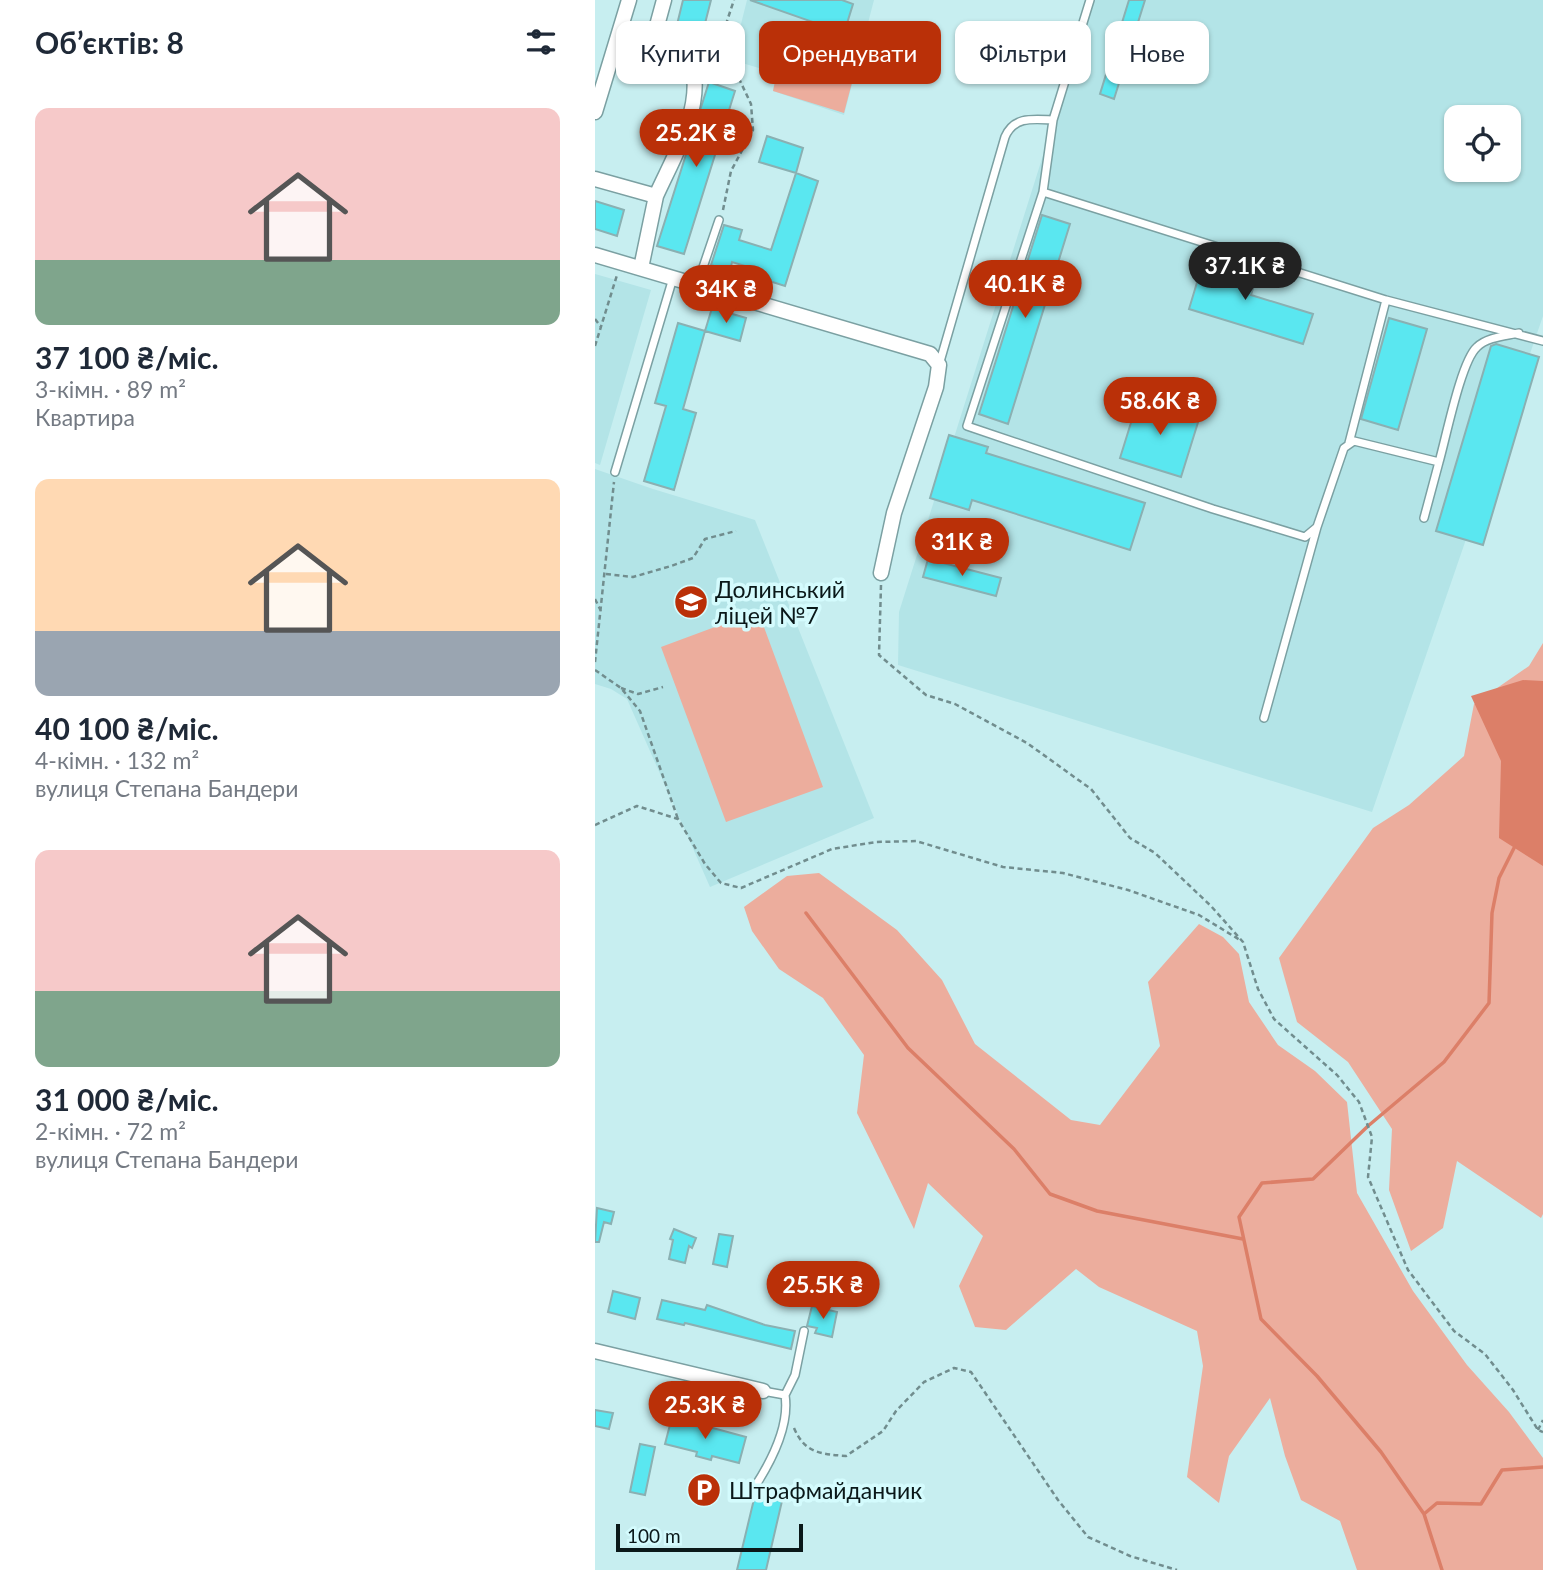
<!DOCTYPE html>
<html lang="uk">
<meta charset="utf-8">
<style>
body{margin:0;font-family:Lato,sans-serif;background:#f2f2f3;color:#1f2937;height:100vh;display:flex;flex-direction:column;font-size:26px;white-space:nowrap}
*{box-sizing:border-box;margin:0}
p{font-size:23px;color:#747a83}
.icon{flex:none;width:38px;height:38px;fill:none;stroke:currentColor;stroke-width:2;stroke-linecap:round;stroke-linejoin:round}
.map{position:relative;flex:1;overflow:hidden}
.sheet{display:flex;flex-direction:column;background:#fff;width:595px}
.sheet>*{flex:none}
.guide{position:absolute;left:21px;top:21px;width:665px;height:63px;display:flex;gap:14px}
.controls{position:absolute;left:849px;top:105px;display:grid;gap:14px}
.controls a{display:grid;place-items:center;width:77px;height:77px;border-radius:14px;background:#fff;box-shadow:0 2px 5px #0004;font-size:35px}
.scale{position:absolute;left:21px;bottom:18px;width:187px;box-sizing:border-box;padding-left:7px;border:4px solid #0a1819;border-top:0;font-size:19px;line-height:24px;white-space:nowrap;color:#0a1819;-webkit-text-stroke:5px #d4fbfd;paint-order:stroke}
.price{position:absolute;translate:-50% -60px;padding:0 16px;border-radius:24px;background:#ba3008;color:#fff;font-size:23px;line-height:46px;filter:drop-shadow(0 2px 4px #0008)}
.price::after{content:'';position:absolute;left:50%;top:42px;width:21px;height:16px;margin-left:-10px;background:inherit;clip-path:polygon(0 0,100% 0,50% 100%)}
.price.current{background:#222;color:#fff}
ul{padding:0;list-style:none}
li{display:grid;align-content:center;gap:14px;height:371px;padding:0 35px}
li span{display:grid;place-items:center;height:217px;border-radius:14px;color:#555}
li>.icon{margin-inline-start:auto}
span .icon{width:126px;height:126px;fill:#fffc;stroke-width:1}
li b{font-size:30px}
h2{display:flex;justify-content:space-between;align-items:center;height:84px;padding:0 35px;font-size:30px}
.tag{padding:0 24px;border-radius:14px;background:#fff;box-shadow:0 2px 5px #0004;font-size:24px;line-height:63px}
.tag.current{background:#ba3008;color:#fff}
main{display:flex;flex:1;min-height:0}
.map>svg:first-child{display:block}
.built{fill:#b3e4e7;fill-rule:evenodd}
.green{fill:#ecad9d}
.water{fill:#dc7f68}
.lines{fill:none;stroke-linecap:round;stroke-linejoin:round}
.stream{stroke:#dc7f68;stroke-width:3.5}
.building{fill:#5ae7f0;stroke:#8ab0b2;stroke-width:2}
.lane-casing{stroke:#7ba0a2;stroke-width:10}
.street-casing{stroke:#7ba0a2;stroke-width:17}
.path{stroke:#718d8e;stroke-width:2.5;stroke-dasharray:5 3.5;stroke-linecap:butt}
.lane{stroke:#fff;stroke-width:7}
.street{stroke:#fff;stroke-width:14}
.labels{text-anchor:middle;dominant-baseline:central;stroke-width:7;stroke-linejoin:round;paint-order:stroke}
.poi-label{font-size:23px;fill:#0a1819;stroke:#d4fbfd;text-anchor:start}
</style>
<main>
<section class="sheet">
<h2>Об’єктів: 8<svg class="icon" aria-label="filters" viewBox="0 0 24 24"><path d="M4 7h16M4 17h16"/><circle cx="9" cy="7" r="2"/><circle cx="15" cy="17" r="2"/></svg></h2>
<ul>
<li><span style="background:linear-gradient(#f6c9c9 70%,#7fa58c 0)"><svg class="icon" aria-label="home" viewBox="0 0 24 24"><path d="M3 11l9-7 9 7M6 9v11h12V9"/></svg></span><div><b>37 100 ₴/міс.</b><p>3-кімн. · 89 m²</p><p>Квартира</p></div></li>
<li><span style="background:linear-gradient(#ffd9b3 70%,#9aa5b1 0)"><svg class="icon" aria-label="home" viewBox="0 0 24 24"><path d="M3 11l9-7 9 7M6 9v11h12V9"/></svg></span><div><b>40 100 ₴/міс.</b><p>4-кімн. · 132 m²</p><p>вулиця Степана Бандери</p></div></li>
<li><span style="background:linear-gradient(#f6c9c9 65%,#7fa58c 0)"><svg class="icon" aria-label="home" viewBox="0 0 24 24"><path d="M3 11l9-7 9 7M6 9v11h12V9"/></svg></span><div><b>31 000 ₴/міс.</b><p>2-кімн. · 72 m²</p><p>вулиця Степана Бандери</p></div></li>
</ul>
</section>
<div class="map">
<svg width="948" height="1570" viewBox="0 0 948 1570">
<rect width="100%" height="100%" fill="#c7eef0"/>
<path class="built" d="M152,0H279L249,115L178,91L181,73L137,60Z
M497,0H948V316L777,812L303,665L304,612ZM861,117H914V170H861Z
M0,274L56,290L5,465L0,463Z
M0,469L58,489L160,520L279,818L115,887L32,699L16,689L0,684Z"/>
<path class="green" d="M187,49L260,71L249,113L178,91Z
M163,611L228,787L131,822L66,647Z
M948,643V1214L946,1218L862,1161L848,1228L816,1251L794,1190L797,1129L753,1062L702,1022L684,958L778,828L814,805L869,756L879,704L934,666Z
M224,873L302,930L347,980L380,1044L476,1120L505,1125L565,1046L553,982L604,924L628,937L644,954L654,1002L683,1045L720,1071L752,1102L762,1193L818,1291L872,1365L914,1412L948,1458V1570H762L745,1521L706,1500L690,1456L675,1398L634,1456L624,1503L592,1477L608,1366L602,1331L504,1287L481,1269L411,1330L380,1327L364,1286L388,1236L333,1183L319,1229L262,1113L269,1055L228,998L184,969L157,931L149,907L192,876Z"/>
<path class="water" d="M928,680L948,681V866L904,838L906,761L876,696Z"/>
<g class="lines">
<path class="stream" d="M211,913L313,1048L419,1149L455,1194L502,1211L648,1239
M829,1514L842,1503L886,1504L907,1470L948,1467
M847,1570L829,1514L786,1452L722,1376L666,1319L644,1217L667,1183L718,1179L773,1126L849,1062L894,1003L897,913L904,878L919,848"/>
</g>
<path class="building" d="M88,0H116L105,43L79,37Z
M155,0H247L258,4L249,33Z
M534,0H550L519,99L505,94Z
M114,82L140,91L89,254L62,246Z
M172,136L208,148L201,173L164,162Z
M201,173L223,181L190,286L168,279L170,272L137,262L135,271L116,265L129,225L147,230L144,240L176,250Z
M0,201L29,210L22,236L0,229Z
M447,215L475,224L413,424L384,414Z
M610,256L663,272L656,295L718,314L708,344L594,309Z
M117,308L151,318L145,341L110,331Z
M794,318L832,329L803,430L766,419Z
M83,323L110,331L88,409L101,413L79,490L49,481L71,406L60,403Z
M901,344L944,357L888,545L841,531L896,346Z
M544,397L605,416L586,477L525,458Z
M354,435L393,447L391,453L550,503L535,550L377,500L374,510L335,498Z
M333,559L406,578L401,596L328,577Z
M2,1208L19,1212L16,1224L9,1222L4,1242H0Z
M79,1229L101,1238L97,1248L94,1246L90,1263L74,1259L78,1240L75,1239Z
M124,1234L138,1236L132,1267L118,1264Z
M215,1263L228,1267L221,1292L208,1288Z
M18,1291L45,1298L40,1319L13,1312Z
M67,1300L110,1310L112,1305L170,1325L200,1331L196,1349L90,1323L89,1325L62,1319Z
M217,1306L242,1312L237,1337L220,1333L222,1328L212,1326Z
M0,1410L18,1413L14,1429L0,1426Z
M77,1417L151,1437L144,1463L117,1456L116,1460L101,1456L102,1452L70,1444Z
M45,1444L60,1447L50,1495L35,1492Z
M160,1495L187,1501L171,1570H142Z"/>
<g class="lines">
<g class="lane-casing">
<path id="lane" d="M458,120L448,192L372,426L618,509L710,537L722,527L749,448L759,441L844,462C851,438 866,361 882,347C892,337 911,336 924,333
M448,192L791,300L948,341
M102,285L124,220
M344,365L410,137C419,116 438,119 458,120L495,0
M754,443L791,300
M20,472L78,278
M829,518L844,462
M669,718L722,527
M190,1395L200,1375L209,1331
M159,1488C176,1462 195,1427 190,1395L168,1391"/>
</g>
<g class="street-casing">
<path id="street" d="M0,112L34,0
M0,179L61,196L46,268
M61,196C78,158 107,111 98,69L54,55L69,0
M0,255L335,354L344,365L341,387L299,513L286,573
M0,1351L168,1391"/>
</g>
<path class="path" d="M112,81L139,0
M128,210L136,171L158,130L156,104L139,68L132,28
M0,319L6,327
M0,346L22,275
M11,574L38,577L76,566L98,558L110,539L141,531
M286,585L284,655L331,695L360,704L432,743L496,789L535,838L560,853L616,906L648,942L663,989L679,1019L742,1075L764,1102L777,1137L773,1177L813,1270L859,1331L890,1354L918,1390L943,1430L948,1432
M0,599L6,611
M0,662L19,482
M0,670L26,688L45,711L83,819
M26,688L43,694L68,687
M0,825L42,806L83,819L110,864L126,883L146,888L237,849L281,842L321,841L408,867L468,873L533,890L604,915L645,940
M199,1428C210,1454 227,1454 251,1456L288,1431L301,1411L329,1382L359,1368L376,1372L463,1500L493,1537L535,1556L582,1570
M943,1430L948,1420"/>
<use href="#lane" class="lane"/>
<use href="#street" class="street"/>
</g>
<defs>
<g id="school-disc" transform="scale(1.75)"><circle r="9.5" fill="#ba3008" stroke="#d4fbfd"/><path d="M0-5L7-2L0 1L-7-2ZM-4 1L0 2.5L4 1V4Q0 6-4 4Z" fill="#fff"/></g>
<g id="parking-disc" transform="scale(1.75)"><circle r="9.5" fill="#ba3008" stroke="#d4fbfd"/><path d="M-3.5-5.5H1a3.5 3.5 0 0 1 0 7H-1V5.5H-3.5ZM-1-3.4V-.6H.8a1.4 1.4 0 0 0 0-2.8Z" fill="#fff"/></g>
</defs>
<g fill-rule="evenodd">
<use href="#school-disc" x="96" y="602"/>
<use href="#parking-disc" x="109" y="1490"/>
</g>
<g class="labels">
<g class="poi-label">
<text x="120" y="589">Долинський<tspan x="120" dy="26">ліцей №7</tspan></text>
<text x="134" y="1490">Штрафмайданчик</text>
</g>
</g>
</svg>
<div class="controls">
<a><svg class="icon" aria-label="locate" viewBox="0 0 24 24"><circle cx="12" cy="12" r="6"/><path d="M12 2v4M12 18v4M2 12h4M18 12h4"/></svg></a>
</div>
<div class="scale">100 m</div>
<b class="price" style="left:101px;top:169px">25.2K ₴</b>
<b class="price current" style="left:650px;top:302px">37.1K ₴</b>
<b class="price" style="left:430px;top:320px">40.1K ₴</b>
<b class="price" style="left:131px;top:325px">34K ₴</b>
<b class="price" style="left:565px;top:437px">58.6K ₴</b>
<b class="price" style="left:367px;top:578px">31K ₴</b>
<b class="price" style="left:228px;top:1321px">25.5K ₴</b>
<b class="price" style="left:110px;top:1441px">25.3K ₴</b>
<div class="guide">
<a class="tag">Купити</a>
<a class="tag current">Орендувати</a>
<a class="tag">Фільтри</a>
<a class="tag">Нове</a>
</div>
</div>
</main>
